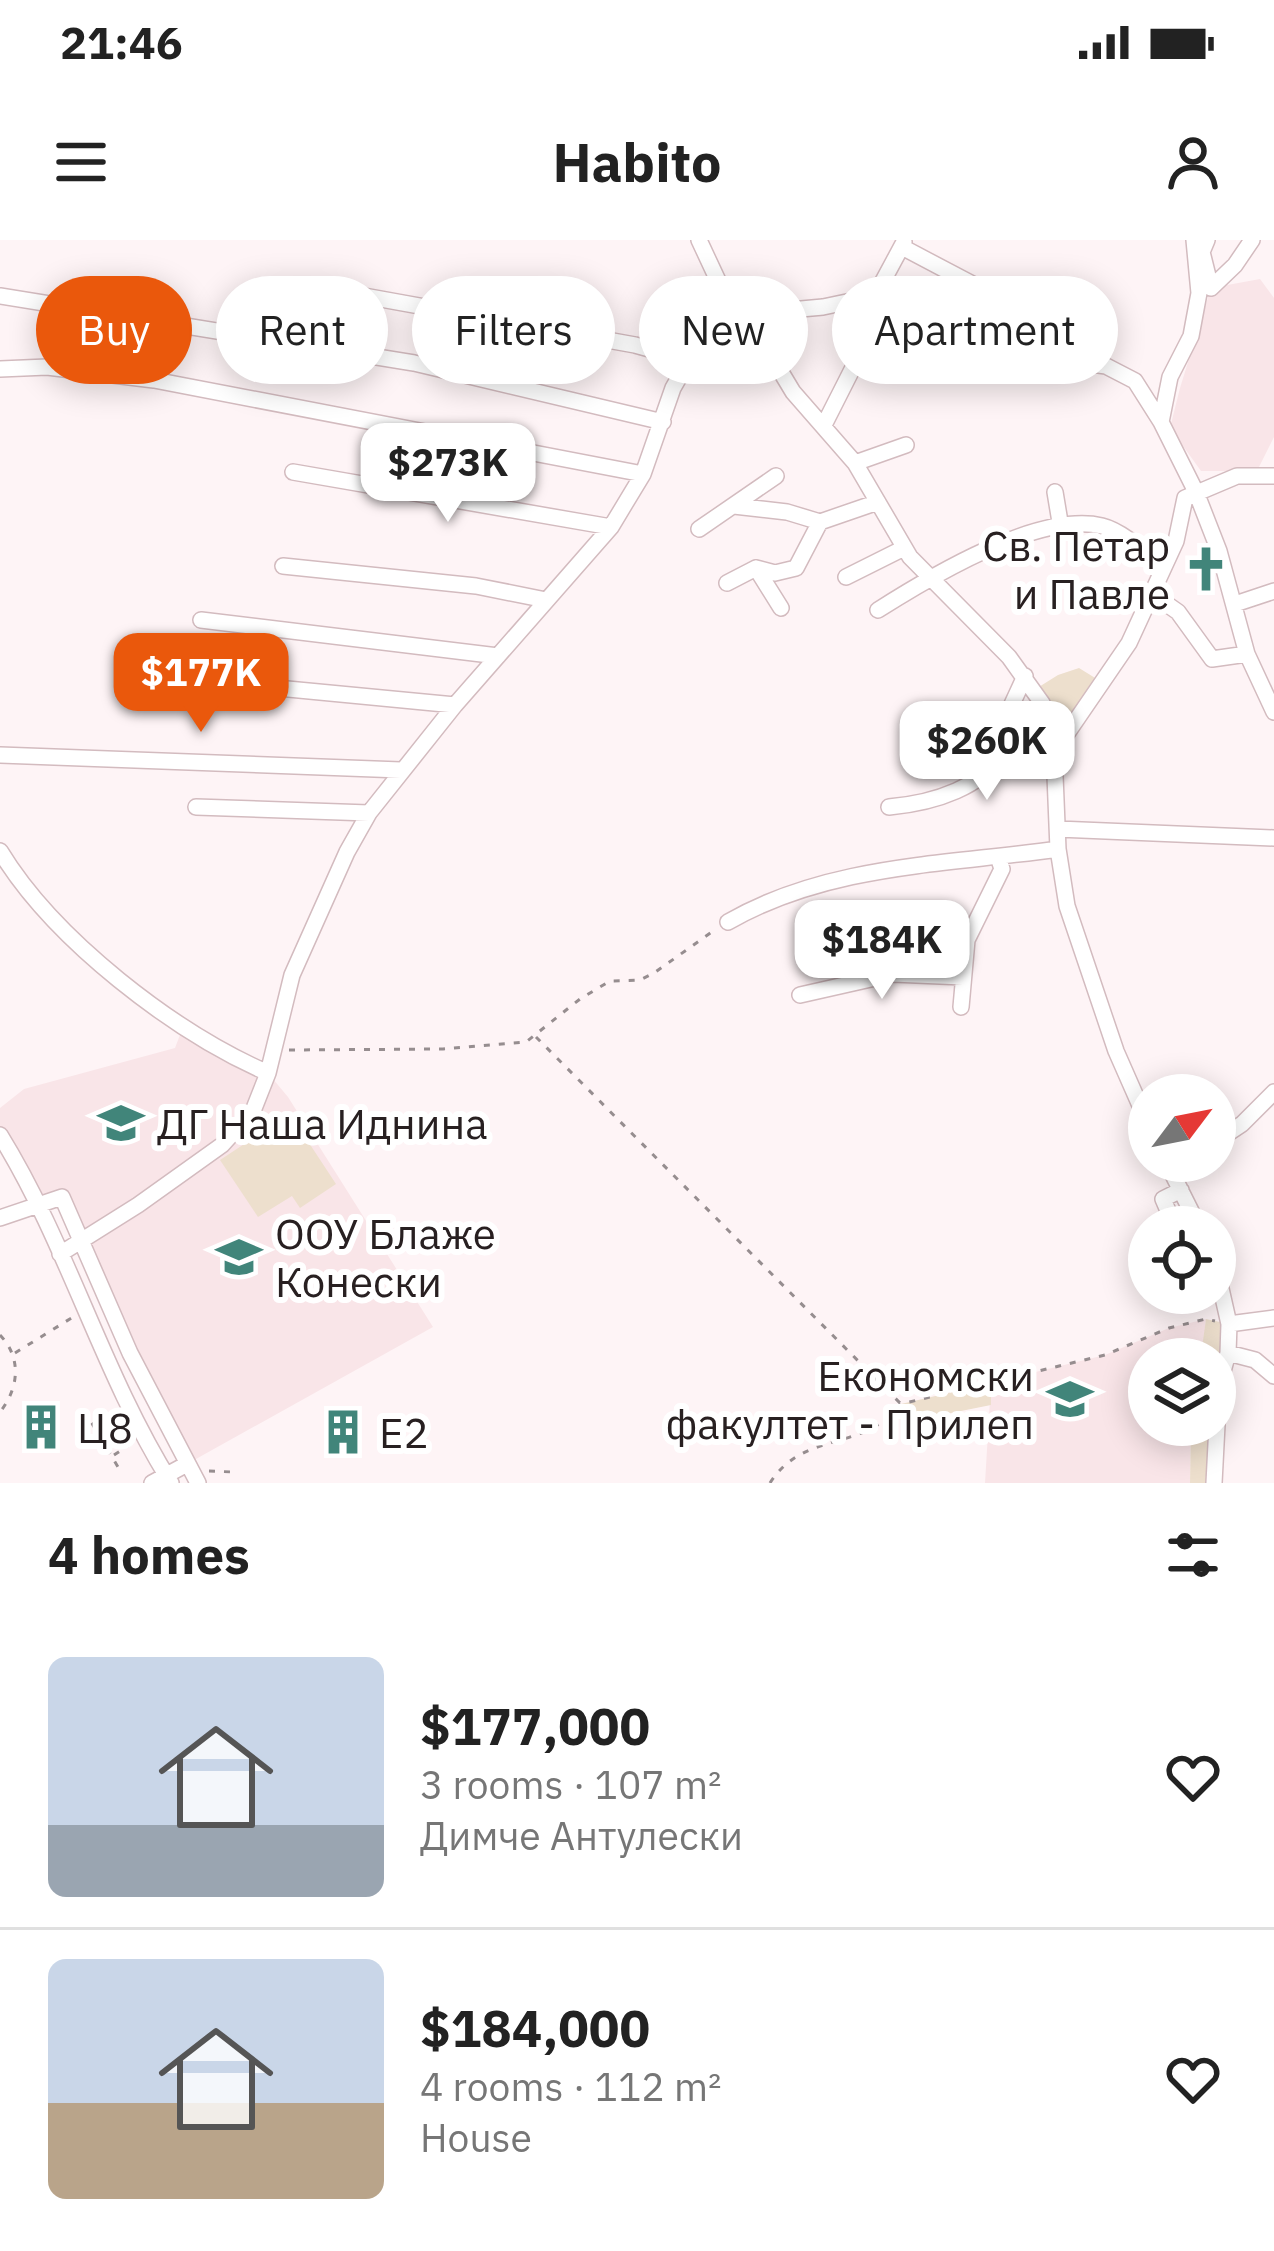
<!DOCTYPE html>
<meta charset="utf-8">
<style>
body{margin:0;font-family:"IBM Plex Sans",sans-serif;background:#f2f2f2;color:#222;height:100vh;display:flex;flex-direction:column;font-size:45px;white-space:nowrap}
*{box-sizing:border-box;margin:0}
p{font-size:39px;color:#767676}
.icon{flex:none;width:66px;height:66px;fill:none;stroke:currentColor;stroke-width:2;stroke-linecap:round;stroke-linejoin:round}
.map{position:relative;height:1243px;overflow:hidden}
.details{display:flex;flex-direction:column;background:#fff;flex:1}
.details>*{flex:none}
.top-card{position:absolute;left:36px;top:36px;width:1203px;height:108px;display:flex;gap:24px}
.needle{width:78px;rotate:58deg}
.tools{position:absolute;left:1128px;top:834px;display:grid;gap:24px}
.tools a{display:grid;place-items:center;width:108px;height:108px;border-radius:50%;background:#fff;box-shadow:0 6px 30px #0003;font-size:60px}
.price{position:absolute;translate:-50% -102px;padding:0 27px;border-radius:24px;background:#fff;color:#222;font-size:39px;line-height:78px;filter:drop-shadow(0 3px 6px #0008)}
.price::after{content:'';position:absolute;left:50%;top:72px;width:36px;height:27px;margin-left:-18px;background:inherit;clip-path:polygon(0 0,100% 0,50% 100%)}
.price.on{background:#ea580c;color:#fff}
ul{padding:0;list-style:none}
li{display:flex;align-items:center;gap:36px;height:300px;padding:0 48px}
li+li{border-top:3px solid #e0e0e0}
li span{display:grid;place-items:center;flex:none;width:336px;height:240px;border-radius:18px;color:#555}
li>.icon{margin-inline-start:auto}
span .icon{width:144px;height:144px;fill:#fffc;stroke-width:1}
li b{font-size:51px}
h2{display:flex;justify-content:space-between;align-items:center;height:144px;padding:0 48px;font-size:51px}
.chip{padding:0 42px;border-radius:54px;background:#fff;box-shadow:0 6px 30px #0003;font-size:42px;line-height:108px}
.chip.on{background:#ea580c;color:#fff}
.status{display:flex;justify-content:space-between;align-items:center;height:84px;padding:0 60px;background:#fff;direction:ltr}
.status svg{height:33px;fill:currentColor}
header{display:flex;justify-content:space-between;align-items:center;height:156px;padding:0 48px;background:#fff;font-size:54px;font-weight:800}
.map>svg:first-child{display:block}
.built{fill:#f9e5e8}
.green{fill:#eddfcd}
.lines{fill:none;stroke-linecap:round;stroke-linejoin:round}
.minor-casing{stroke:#d3bbbf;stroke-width:18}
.path{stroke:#968d8f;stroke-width:3;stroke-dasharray:6 9;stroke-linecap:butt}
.minor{stroke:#fff;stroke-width:15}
.labels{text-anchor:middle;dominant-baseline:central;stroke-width:12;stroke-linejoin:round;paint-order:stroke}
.poi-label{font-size:42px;fill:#282021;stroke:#fff;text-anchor:start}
</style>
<div class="status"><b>21:46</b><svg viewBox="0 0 49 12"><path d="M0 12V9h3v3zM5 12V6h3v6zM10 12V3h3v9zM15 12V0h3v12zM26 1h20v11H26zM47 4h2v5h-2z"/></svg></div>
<header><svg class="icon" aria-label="menu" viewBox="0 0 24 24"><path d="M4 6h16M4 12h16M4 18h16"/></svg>Habito<svg class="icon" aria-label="person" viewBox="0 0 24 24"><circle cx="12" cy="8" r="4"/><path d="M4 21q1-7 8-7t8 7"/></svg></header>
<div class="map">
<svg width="1274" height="1243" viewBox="0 0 1274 1243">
<rect width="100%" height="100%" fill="#fef4f6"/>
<path class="built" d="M1260,39L1274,58V197L1257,231H1201L1170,188L1180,148L1211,48Z
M183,787L268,833L288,857L433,1087L187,1224L62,957L39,965L0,896V868L24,849L175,808Z
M1206,1079L1204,1119H1149V1185H1191L1190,1243H985L991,1143L1105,1115L1169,1088Z"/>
<path class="green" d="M1079,428L1100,441L1054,511L1034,450L1058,435Z
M290,874L336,944L300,968L292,956L258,977L220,920Z
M1206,1079L1229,1084L1214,1243H1190L1191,1185H1215V1119H1204L1207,1110L1202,1108Z
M991,1143V1165L916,1180L901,1164Z"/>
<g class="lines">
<g class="minor-casing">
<path id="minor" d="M699,0L734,75L772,117L793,152L855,223L910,317L1009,417L1042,463L1051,484L1054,511L1058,609L1067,666L1116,811L1149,886
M1194,0L1199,53L1191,96L1170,137L1161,182L1196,252L1219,311L1247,414L1274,472
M1207,0L1202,12L1211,48L1235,25L1252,0
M902,7L976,46L1076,122L1106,126L1135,141L1161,182
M342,52L635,105L689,120
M0,56L414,123L663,182
M0,129L47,127L154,140L643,234
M824,185L867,100L875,56L904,2
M855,223L906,205
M293,232L611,287
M1055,252L1061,288
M734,266L787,272L820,282L878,262
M699,289L776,236
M283,326L476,346L546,360
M756,328L781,368
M846,337L904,308
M727,343L756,328L775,333L796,328L820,282
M1151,353L1178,372L1212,419L1247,414
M1235,364L1274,351
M878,370C930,337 1039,271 1102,286C1123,291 1146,314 1163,328
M201,380L498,416
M172,438L455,465
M928,481L936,502L1002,486L1025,436
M0,515L401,530
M1059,519L1066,495L1129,403L1176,301L1185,258L1237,236H1274
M196,567L369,573
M889,567C933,563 985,548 1006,507L1002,486
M1058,589L1274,598
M0,611C54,700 174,792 268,833
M728,682C829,624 946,625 1058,609
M800,755L893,734L963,737
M961,767L967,700L1002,629L998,617
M0,895C68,1005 102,1133 171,1243
M1215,902L1242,884L1274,852
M1166,921L1199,987
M1170,930L1187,921
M0,978L62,957L130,1113L198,1243
M1175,987L1163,959L1181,950
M60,1014L138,965L222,905L253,871L268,833L292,735L347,612L369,573L455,465L611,287L643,234L673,148L689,120L724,81L734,75L823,67L875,56
M1229,1084L1274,1078
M1228,1113L1255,1120L1274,1136
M152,1243L187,1224
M1214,1243L1219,1146L1228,1113L1229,1084L1215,1022"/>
</g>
<path class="path" d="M536,797L901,1164
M289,810L443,809L526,802L580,759L610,741L640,740L654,733L716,689
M0,1095C22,1118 19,1148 0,1172
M15,1113L73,1077
M84,1170L121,1232
M114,1215L131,1204
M209,1231L233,1232
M770,1243C798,1199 843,1207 879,1184C886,1179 894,1170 901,1164L1105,1115L1169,1088L1206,1079L1215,1081"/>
<use href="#minor" class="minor"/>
</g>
<defs>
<g id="church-bare" transform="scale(3.6)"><path d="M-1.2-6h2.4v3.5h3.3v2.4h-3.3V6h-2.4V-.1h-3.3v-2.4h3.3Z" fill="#41857a" stroke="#fff" stroke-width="2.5" paint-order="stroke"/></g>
<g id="school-bare" transform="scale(3.6)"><path d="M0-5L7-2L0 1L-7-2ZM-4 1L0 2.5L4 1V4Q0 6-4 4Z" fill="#41857a" stroke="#fff" stroke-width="2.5" paint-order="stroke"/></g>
<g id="university-bare" transform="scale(3.6)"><path d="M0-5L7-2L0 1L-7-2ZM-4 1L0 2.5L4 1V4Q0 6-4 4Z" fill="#41857a" stroke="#fff" stroke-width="2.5" paint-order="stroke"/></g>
<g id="building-bare" transform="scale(3.6)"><path d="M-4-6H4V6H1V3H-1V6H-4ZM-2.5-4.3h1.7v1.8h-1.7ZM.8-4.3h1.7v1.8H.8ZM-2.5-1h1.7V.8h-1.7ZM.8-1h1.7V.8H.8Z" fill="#41857a" stroke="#fff" stroke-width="2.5" paint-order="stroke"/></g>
</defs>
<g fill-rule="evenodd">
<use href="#church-bare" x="1206" y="329"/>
<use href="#school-bare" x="121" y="883"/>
<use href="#school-bare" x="239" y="1017"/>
<use href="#university-bare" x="1070" y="1159"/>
<use href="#building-bare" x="41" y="1187"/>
<use href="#building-bare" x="343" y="1192"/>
</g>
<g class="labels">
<g class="poi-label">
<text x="1170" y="305" text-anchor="end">Св. Петар<tspan x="1170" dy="48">и Павле</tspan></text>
<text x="157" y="883">ДГ Наша Иднина</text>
<text x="275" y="993">ООУ Блаже<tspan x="275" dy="48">Конески</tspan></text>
<text x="1034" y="1135" text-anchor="end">Економски<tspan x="1034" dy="48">факултет - Прилеп</tspan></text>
<text x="77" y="1187">Ц8</text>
<text x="379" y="1192">Е2</text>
</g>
</g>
</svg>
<div class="tools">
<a><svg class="needle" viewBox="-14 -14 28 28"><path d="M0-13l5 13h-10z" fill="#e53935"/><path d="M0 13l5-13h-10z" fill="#767676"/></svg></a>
<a><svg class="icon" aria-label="locate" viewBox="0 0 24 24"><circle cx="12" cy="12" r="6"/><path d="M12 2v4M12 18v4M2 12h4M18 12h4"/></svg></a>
<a><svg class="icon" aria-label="layers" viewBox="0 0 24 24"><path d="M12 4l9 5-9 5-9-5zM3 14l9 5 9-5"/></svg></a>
</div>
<b class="price" style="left:448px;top:285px">$273K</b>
<b class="price on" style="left:201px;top:495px">$177K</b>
<b class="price" style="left:987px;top:563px">$260K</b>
<b class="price" style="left:882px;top:762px">$184K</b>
<div class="top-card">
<a class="chip on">Buy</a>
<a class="chip">Rent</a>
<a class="chip">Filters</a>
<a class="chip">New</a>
<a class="chip">Apartment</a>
</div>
</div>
<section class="details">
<h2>4 homes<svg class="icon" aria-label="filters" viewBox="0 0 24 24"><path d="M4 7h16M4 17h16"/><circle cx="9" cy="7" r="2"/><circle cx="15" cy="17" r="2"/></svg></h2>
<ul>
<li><span style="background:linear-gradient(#c9d6e8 70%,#9aa5b1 0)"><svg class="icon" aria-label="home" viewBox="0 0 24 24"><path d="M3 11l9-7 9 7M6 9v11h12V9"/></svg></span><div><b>$177,000</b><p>3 rooms · 107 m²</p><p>Димче Антулески</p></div><svg class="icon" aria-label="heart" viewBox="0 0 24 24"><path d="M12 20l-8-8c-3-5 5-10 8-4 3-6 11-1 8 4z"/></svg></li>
<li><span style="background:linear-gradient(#c9d6e8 60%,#b9a48a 0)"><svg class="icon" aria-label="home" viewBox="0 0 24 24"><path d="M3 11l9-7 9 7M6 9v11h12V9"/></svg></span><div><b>$184,000</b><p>4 rooms · 112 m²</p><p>House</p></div><svg class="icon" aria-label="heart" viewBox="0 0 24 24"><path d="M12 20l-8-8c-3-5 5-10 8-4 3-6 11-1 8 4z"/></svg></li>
</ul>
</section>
